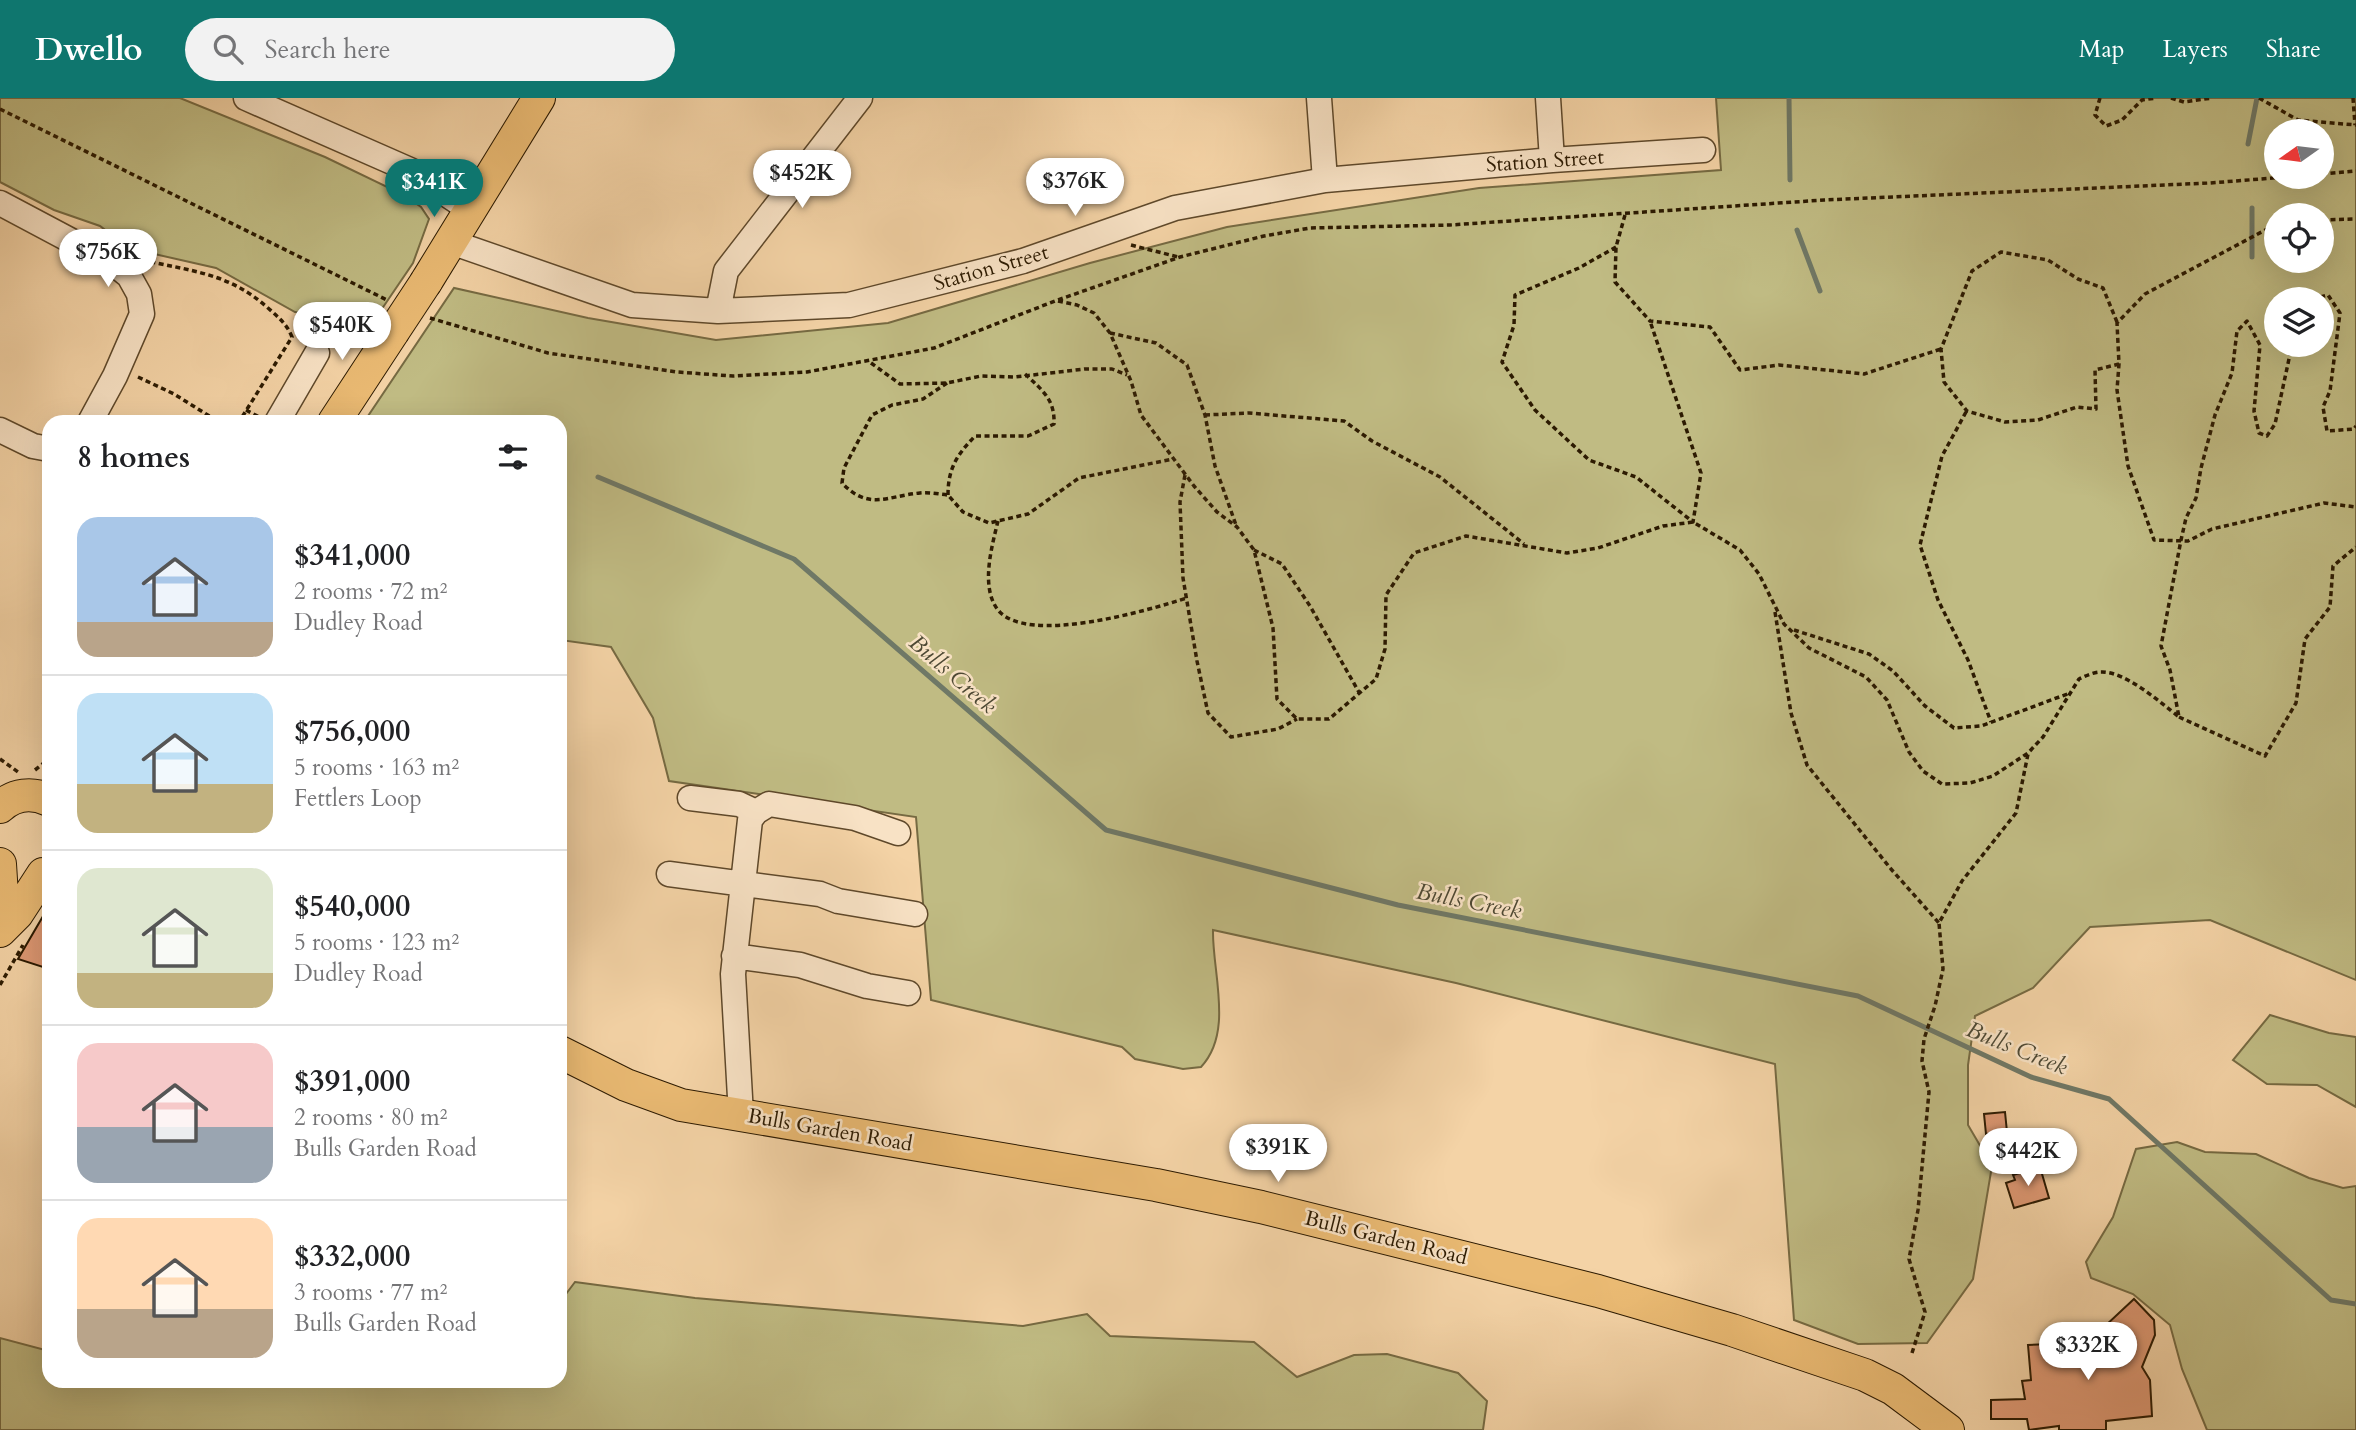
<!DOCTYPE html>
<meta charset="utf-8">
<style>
body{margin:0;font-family:Cardo,serif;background:#f2f2f2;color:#202124;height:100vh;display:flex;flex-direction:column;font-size:26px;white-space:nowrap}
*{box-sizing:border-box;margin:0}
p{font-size:23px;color:#757577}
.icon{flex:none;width:38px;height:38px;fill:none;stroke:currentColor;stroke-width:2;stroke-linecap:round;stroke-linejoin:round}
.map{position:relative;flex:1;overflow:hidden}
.side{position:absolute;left:42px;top:317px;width:525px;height:973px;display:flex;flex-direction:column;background:#fff;border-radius:21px;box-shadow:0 7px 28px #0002}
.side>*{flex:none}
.needle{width:46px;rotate:256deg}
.buttons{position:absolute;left:2264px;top:21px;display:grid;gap:14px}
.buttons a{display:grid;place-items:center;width:70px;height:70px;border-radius:50%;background:#fff;box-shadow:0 7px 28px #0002;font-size:35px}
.price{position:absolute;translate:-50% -60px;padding:0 16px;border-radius:24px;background:#fff;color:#222;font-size:23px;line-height:46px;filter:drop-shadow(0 2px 4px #0008)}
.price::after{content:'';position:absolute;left:50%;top:42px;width:21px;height:16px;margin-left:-10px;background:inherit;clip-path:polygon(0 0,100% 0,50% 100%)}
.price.selected{background:#0f766e;color:#fff}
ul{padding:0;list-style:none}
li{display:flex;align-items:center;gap:21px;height:175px;padding:0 35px}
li+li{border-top:2px solid #e0e0e0}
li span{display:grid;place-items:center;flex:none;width:196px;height:140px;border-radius:21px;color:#555}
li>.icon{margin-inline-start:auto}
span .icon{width:84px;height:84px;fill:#fffc;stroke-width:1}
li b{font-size:30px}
h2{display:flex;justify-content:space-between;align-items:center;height:84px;padding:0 35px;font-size:30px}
header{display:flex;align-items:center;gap:42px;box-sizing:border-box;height:98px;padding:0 35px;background:#0f766e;color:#fff}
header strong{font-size:33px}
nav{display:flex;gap:38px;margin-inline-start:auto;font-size:24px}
.search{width:490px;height:63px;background:#f2f2f2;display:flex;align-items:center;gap:18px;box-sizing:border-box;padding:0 24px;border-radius:38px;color:#757577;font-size:26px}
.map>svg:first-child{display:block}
.green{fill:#c0bb83;stroke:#766a42;stroke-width:2;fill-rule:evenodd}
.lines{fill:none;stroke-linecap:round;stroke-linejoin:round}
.stream{stroke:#6f7866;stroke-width:5}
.building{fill:#df9974;stroke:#2c1a01;stroke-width:2}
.minor-casing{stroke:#5e482a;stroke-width:27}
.major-casing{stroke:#2c1a01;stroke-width:34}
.path{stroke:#2c1a01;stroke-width:3.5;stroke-dasharray:5 3.5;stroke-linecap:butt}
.minor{stroke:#f8e2c5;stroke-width:24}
.major{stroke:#eaba73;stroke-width:32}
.major-bridge-casing{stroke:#2c1a01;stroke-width:34;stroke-linecap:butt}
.major-bridge{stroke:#eaba73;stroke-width:32}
.labels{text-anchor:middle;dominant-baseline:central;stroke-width:5;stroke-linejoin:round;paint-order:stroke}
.street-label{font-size:21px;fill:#2c1a01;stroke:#f8e2c5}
.water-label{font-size:23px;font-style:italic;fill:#4e4934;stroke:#f8e2c5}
</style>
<header>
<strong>Dwello</strong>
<div class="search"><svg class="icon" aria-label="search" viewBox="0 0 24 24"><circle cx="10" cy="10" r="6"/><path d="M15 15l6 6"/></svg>Search here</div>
<nav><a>Map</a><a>Layers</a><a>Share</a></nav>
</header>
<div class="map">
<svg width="2356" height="1332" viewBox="0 0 2356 1332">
<rect width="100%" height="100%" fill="#f4d3a6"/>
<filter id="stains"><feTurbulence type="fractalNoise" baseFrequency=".00286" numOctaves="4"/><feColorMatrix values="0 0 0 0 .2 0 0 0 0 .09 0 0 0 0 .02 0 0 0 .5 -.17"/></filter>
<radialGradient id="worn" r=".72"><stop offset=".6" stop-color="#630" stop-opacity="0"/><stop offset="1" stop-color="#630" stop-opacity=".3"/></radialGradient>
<path class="green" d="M0,0H180L325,59L404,97L421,109L429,121L413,165L373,224L295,214L216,170L128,150L100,128L54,112L0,84Z
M1716,0H2356V882L2210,822L2090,829L2033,890L1975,918L1968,967V1027L1992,1068L1973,1181L1927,1245L1858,1246L1794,1222L1775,966L1456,885L1213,832C1212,874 1234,934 1201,969L1183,971L1135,961L1122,949L931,902L916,719L669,683L653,620L611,549L560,542V324H364L454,190L588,220L716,242L888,225L1090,165L1227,129L1479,90L1721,72ZM2277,33H2322V79H2277ZM2277,117H2322V163H2277ZM2277,201H2322V247H2277Z
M2270,917L2329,935L2356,939V1009L2317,987L2267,986L2233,962Z
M2177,1044L2205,1054L2256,1056L2309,1080L2343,1090L2356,1088V1332H2207L2182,1271L2170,1227L2133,1196L2091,1180L2086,1164L2113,1119L2136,1051Z
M575,1184L695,1200L1023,1228L1087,1216L1110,1238L1254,1244L1297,1279L1354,1257L1387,1256L1458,1275L1487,1303L1483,1332H0V1240L49,1253V1283H560V1204Z"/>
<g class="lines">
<path class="stream" d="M1789,0L1790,82
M2248,46L2257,0
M1797,132L1820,193
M2252,159V110
M598,379L794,461L1106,732L1398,807L1858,898L2031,979L2109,1001L2331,1202L2356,1206"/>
</g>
<path class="building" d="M49,808V871L18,861Z
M2005,1014L2007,1034L1986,1036L1984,1016Z
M2040,1069L2049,1100L2014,1110L2006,1085L2015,1082L2013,1077Z
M2134,1201L2154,1222L2155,1237L2142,1269L2150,1282L2152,1318L2106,1323V1332H2059V1328L2029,1332L2027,1321H1991V1302L2025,1301L2022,1283L2031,1282L2028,1247L2052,1246L2054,1261L2126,1253L2105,1228Z"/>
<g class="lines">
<g class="minor-casing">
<path id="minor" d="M246,0L410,72L470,112
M1319,0L1325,82
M1548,0L1552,62
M0,105L113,165L129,178L139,196L142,216L115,278L90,324
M451,144L632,207L718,213L849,207L1023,163L1175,110L1325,82L1552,62L1703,52
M718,213L726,173L860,0
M277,324L317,255
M0,332L33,348L49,351
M690,700L739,706L756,714
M669,776L820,796L838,803L915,816
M734,858L800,867L867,888L908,895
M741,1017L733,876L750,722L756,714L769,706L855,720L898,735"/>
</g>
<g class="major-casing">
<path id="major" d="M426,184L539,0
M334,324L393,234
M0,709C14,696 32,694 49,702
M0,830L3,813L0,766
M0,833L17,816L43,776
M560,954L626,987L681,1007L1156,1087L1261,1109L1598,1193L1732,1232L1865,1277L1893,1291L1948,1332"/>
</g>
<path class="path" d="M2100,0L2095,17L2106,28L2122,22L2142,2L2156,0
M2171,0L2184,4L2212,0
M2259,0L2298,22L2356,27
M2353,0L2355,27
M0,11L387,202
M2322,76L2356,73
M1625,117L1616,149L1615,184L1650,223L1710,229L1740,272L1779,267L1864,276L1941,251
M2322,122L2356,121
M2277,128L2269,130L2145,196L2117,225L2119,266L2117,292L2128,368L2154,442L2188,443L2212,431L2324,405L2356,409
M1131,147L1178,159
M1616,149L1579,170L1515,197L1514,227L1502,264L1535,312L1589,362L1636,379L1693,424L1701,375L1650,223
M142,162C191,173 229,175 268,210C278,219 287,226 292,239L239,324
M2312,201L2328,197L2340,215L2330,293L2323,309L2327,333L2354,331L2356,328
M1058,203L1077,207L1094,215L1110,235L1131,283L1141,317L1194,388L1217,414L1237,429L1254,452L1273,530L1277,601L1297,621H1329L1376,581L1385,551L1386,497L1414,455L1466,438L1567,455L1598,450L1663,428L1693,424L1740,452L1759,476L1784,526L1809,550L1866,579L1887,602L1909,654L1923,673L1942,686L1970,685L1993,678L2028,655L2043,639L2079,581C2085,578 2094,574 2101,574C2125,573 2160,604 2179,619L2170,572L2161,548L2181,442L2186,420L2196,400L2201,370L2215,317L2232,275L2237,233L2247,223L2260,247L2254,313L2259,335L2267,338L2275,326L2292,247
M430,220L548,255L677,274L733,278L807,274L934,250L1055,203L1180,159L1264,138L1310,130L1450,127L1824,102L2210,85L2286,79
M2117,224L2103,190L2078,181L2048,162L2001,154L1972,173L1941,251L1944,284L1967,313L2005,324L2038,322L2077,309L2096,311L2095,272L2119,266
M1110,235L1156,245L1187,267L1205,317L1215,368L1236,427
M871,265L900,286L947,285L981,278L1015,279L1085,271H1112L1127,277
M138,279L174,296L219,324
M947,285L923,301L892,307L872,317L844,370L842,385C869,413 887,398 920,395C929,394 939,396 948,397L963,414L989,425L1028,416L1079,380L1173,361
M246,312L259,319
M1966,314L1942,358L1920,447L1938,502L1968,562L1991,624
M1205,317L1249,315L1344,323L1372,343L1440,379L1524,446
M1185,377L1180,404L1183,480L1197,563L1208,615L1231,639L1278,631L1297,621
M948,397C948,370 957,357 975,338H1028L1054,326C1055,301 1042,292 1025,276
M998,423C992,448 980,489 998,512C1027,548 1149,512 1187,500
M1254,452L1282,466L1310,508L1360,596
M1775,514L1791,615L1807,667L1891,771L1939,825
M1794,532L1869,556L1893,573L1925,608L1954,630L1981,628L2070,595
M2179,619L2265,658L2296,605L2305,541L2330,509L2333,468L2356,449
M0,661L18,674
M35,672L49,661
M0,887L23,847
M1912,1255L1925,1214L1909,1161L1918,1112L1929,994L1922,963L1924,941L1935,908L1943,871L1939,825L1962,783L2016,715L2028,656"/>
<use href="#minor" class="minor"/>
<use href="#major" class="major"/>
<g class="major-bridge-casing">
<path id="major-bridge" d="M393,234L426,184"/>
</g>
<use href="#major-bridge" class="major-bridge"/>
</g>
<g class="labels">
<g class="street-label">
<text transform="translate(1545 63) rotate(-4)">Station Street</text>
<text transform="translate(991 170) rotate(-16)">Station Street</text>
<text transform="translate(830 1032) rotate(10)">Bulls Garden Road</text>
<text transform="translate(1386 1140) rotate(14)">Bulls Garden Road</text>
</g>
<g class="water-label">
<text transform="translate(953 576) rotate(41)">Bulls Creek</text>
<text transform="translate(1469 803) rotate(11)">Bulls Creek</text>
<text transform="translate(2017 950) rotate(22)">Bulls Creek</text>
</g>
</g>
<rect width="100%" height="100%" filter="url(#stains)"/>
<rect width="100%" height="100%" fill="url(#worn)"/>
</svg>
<div class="buttons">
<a><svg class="needle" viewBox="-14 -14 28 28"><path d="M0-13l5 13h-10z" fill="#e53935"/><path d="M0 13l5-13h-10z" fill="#757577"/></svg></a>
<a><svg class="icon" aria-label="locate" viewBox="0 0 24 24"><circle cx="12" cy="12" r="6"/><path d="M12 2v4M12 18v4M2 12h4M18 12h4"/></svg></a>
<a><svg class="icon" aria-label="layers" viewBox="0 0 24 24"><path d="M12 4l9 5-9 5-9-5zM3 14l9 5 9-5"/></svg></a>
</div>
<b class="price" style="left:802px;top:112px">$452K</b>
<b class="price" style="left:1075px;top:120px">$376K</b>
<b class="price selected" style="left:434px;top:121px">$341K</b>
<b class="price" style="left:108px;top:191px">$756K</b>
<b class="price" style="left:342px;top:264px">$540K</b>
<b class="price" style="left:1278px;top:1086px">$391K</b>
<b class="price" style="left:2028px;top:1090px">$442K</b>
<b class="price" style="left:2088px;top:1284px">$332K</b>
<section class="side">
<h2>8 homes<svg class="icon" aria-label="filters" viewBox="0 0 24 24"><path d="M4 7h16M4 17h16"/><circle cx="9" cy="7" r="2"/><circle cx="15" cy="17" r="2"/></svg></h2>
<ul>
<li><span style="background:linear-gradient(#a9c7e8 75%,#b9a48a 0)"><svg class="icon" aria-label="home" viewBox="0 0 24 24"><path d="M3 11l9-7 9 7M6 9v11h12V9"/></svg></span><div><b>$341,000</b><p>2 rooms · 72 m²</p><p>Dudley Road</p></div></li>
<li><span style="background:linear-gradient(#bfe0f5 65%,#c2b280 0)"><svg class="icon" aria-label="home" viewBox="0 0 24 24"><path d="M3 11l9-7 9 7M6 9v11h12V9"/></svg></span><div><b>$756,000</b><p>5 rooms · 163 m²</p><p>Fettlers Loop</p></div></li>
<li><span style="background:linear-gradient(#dfe7d0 75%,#c2b280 0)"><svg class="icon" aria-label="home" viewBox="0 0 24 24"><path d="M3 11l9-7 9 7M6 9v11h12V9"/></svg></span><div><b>$540,000</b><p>5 rooms · 123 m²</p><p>Dudley Road</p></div></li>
<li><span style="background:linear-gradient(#f6c9c9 60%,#9aa5b1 0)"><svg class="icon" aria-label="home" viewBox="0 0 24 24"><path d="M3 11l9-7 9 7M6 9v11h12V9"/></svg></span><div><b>$391,000</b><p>2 rooms · 80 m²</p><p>Bulls Garden Road</p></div></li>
<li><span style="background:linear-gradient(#ffd9b3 65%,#b9a48a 0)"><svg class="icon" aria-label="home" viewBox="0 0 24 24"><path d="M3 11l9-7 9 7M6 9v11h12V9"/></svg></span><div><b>$332,000</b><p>3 rooms · 77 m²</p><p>Bulls Garden Road</p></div></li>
</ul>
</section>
</div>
